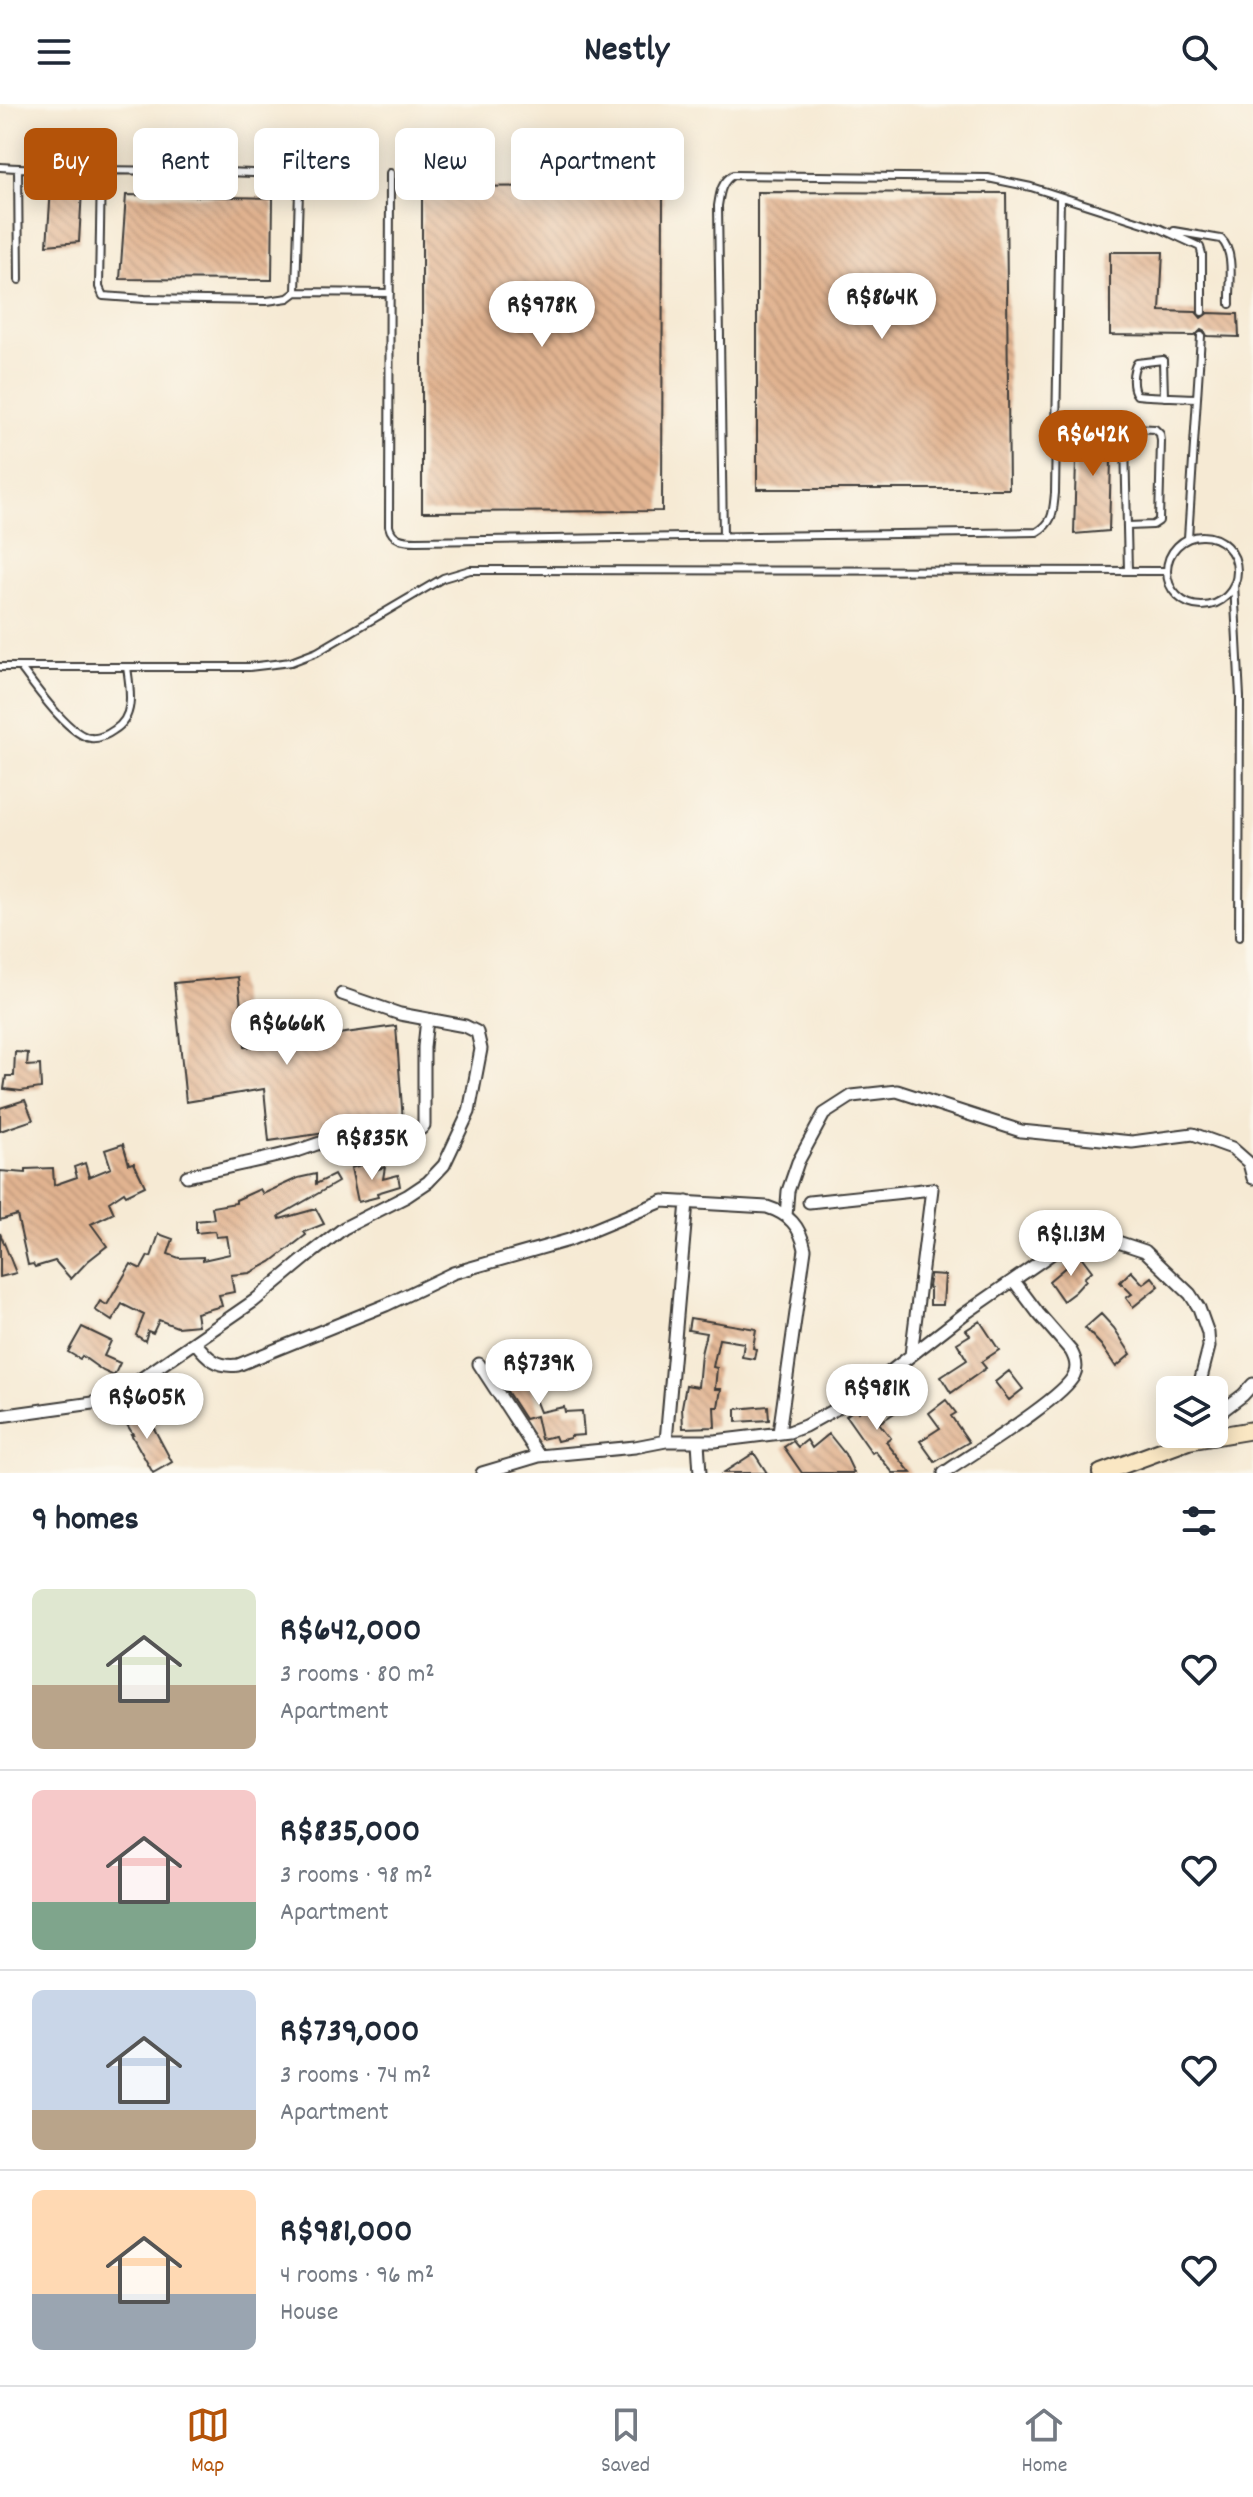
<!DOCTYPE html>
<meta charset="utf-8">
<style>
body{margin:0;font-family:Dekko,sans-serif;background:#f6f6f7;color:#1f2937;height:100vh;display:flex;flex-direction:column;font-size:30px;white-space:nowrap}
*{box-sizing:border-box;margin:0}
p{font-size:26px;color:#747a83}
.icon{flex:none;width:44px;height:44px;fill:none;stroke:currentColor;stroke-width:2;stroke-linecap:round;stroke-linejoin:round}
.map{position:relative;height:1369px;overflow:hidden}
.panel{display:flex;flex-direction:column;background:#fff;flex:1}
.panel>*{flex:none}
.guide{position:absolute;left:24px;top:24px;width:800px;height:72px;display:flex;gap:16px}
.buttons{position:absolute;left:1156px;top:1272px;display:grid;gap:16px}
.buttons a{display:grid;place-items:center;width:72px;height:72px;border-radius:12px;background:#fff;box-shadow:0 4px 20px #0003;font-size:40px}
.price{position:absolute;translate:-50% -68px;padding:0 18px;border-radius:28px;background:#fff;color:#222;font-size:26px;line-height:52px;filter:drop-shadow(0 2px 4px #0008)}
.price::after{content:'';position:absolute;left:50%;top:48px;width:24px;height:18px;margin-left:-12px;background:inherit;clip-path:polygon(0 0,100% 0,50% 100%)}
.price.active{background:#b45309;color:#fff}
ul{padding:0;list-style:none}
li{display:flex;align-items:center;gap:24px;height:200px;padding:0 32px}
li+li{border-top:2px solid #e0e1e3}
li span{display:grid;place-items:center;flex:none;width:224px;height:160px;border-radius:12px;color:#555}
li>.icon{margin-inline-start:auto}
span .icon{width:96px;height:96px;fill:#fffc;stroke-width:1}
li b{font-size:34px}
h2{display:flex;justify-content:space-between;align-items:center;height:96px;padding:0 32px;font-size:34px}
.pill{padding:0 28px;border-radius:12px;background:#fff;box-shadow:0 4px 20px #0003;font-size:28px;line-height:72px}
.pill.active{background:#b45309;color:#fff}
header{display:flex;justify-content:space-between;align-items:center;height:104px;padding:0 32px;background:#fff;font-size:36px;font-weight:800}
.tab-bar{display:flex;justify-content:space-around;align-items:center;height:112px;border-top:2px solid #e0e1e3;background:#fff;font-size:22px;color:#747a83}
.tab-bar a{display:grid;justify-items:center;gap:4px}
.tab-bar .active{color:#b45309}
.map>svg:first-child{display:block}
.building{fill:url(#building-back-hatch)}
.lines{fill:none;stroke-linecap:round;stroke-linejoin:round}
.service-casing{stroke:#3d3b38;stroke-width:10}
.minor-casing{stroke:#3d3b38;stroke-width:15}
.secondary-casing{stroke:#3d3b38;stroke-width:20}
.service{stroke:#fff;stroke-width:6}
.minor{stroke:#fff;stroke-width:11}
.secondary{stroke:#fae7c3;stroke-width:16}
</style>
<header><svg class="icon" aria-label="menu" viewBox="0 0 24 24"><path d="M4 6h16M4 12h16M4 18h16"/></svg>Nestly<svg class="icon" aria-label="search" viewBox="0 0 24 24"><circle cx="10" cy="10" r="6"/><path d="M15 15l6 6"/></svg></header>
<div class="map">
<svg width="1253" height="1369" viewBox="0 0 1253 1369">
<defs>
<pattern id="building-back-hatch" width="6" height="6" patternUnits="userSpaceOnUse" patternTransform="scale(2)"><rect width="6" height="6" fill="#e1b390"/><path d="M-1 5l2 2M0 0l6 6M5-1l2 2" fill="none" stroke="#c0997c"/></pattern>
</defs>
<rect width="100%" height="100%" fill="#fbf7ec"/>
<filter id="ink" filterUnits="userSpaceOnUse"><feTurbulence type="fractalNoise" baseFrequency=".0125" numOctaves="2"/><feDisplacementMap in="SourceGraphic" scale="16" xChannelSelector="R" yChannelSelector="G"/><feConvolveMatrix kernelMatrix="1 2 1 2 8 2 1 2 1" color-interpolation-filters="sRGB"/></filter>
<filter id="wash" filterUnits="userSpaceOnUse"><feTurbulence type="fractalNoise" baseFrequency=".006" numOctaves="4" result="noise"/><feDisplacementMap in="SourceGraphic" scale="32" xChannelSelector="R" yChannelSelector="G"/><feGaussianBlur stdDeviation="1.8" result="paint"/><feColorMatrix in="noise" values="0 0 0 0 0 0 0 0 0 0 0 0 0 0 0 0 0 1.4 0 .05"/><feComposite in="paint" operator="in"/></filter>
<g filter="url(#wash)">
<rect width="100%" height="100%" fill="#f6ead4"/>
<g id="blocks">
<path class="building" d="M663,82L662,407L422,408V83Z
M51,85L82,86L79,138L47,141Z
M757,88L1006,89L1009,385H757Z
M126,91L273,94L272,176L120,175Z
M1110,148H1163L1160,207L1196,208L1201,214L1208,209L1238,210L1239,233L1207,232L1205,228L1201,226L1195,232L1110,231Z
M1077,320L1112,321L1109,427L1074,430Z
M238,873L245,943L396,922L403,1018L269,1037L264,985L186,998L174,879Z
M15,948L28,949L27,962L40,961L41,984L21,987L4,985L6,972H14Z
M25,996L33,1016L0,1027V1004Z
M123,1040L129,1060L134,1059L145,1082L126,1091L124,1088L109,1098L114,1109L91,1120L107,1142L88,1157L71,1175L55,1157L35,1163L33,1160L28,1161L17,1111L0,1116V1067L26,1069V1065L53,1064L54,1081L77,1073L74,1063L85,1059L89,1073L111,1064L105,1046Z
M371,1058L372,1067L385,1063L383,1075L398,1071L400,1082L377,1089L378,1093L358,1098L351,1064Z
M316,1070V1080L334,1071L338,1078L279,1112L280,1115L316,1105L324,1120L304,1128L306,1131L271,1158L250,1169L231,1171L234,1188L219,1191L222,1202L196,1209L198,1221L177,1223L159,1216L153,1229L148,1227L145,1237L136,1231L144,1211L122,1200L112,1217L95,1206L100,1197L107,1201L131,1160L141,1165L148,1152L151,1153L159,1130L173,1135L168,1150L179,1154L203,1153V1156L230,1150L227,1132L216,1133L215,1127L196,1129V1117L214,1115L212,1103L236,1099V1096L260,1085L263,1090L298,1074Z
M0,1129L16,1169L0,1173Z
M1080,1151L1092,1167L1084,1174L1086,1176L1075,1188L1063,1197L1049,1177Z
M1131,1167L1143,1180L1152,1173L1159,1182L1133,1203L1126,1194L1132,1190L1120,1178Z
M930,1170L945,1171L943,1201H930V1184L928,1183Z
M1101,1210L1114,1224L1131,1250L1116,1263L1101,1241L1085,1224Z
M690,1214L756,1225L753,1244L756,1245L754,1255L742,1253L744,1239L719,1235L713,1263L717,1264L715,1285H721L718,1303H714L715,1323L683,1324L682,1303L686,1281L698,1283L701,1250L706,1229L688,1226Z
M980,1217L999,1246L981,1258L986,1264L951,1289L941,1273L967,1256L957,1239L970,1231L966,1226Z
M82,1223L111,1237L104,1252L120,1259L114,1272L103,1267L82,1252L80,1255L68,1248Z
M509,1255L519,1273L522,1272L528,1284L530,1283L540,1308L564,1303L565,1308L582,1307L584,1331L570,1332V1334L557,1337L555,1332L541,1335L536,1312L525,1315L492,1264Z
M1009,1267L1023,1285L1009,1296L995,1278Z
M885,1291L896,1308L879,1319L891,1334L886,1338L911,1369H893L875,1347L872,1349L846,1312L856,1304L858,1308Z
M946,1296L956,1309L951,1312L969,1338L935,1358L920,1337L940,1324L929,1309Z
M768,1302L769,1316L736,1318V1305Z
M135,1304L148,1321L151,1319L172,1358L153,1369L131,1330H133L122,1313Z
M829,1330L845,1350L854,1369H802L784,1343L793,1337L798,1343L807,1336L812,1344Z
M754,1349L767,1369H723Z"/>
</g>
</g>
<g filter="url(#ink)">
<use href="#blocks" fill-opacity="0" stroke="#3d3b38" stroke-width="2"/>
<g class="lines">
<g class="service-casing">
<path id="service" d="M0,63C96,69 192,64 288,71L294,75L299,87L296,188L288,194L267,197L145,195L103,192L99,183L101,66
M18,64L19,176
M390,69L389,422C392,436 404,437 417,437L1037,428C1054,418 1053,407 1055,389L1060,94
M1174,127L1221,135C1236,149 1229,181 1230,200
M296,188L390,189
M1164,293L1163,256L1137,259C1132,267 1131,284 1137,291C1157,293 1177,293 1197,294
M1128,422L1153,421L1159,417L1161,337L1160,330L1155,325L1134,324L1128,329L1125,338L1128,467
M1167 467a35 35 0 1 1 70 0a35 35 0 1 1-70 0Z
M723,433L718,102C720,89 721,78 733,71L988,74L1031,83L1159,124L1200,143L1202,150V208
M1188,434L1201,232
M1234,480L1240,593L1239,833
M0,563H249L291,558L317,548L443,474L470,466L1166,467
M21,564C34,581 69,632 91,634C99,635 107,631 114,626C136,613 130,585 127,563"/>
</g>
<g class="minor-casing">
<path id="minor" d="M187,1072C221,1064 255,1058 289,1049C305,1046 321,1036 336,1036C356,1036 414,1039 424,1021V943L427,915
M809,1098L932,1085L911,1251
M786,1112L788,1087L798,1058L824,1010L852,992L897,987L1021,1027L1132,1038L1193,1030L1232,1044L1249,1059L1253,1074
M195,1238C207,1254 218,1264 238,1261L386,1201L453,1169L569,1136L663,1097L767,1103C789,1110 800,1122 805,1145L779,1329
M479,1260L539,1352
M0,1312L93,1299L122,1288L254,1197L313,1148L344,1124L407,1092L428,1078L444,1061L469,1008L481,945L477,928L465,922L400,910L342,890
M1214,1313L1243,1291L1253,1280
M666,1337L687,1098
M698,1338L700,1369
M482,1369L539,1352L635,1343L666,1337H715L789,1328L805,1322L859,1292L963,1211L1044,1155L1068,1138L1083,1134H1099L1115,1137L1145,1147L1190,1190L1199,1204L1208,1229L1209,1243L1198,1286
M944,1369C970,1351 1064,1294 1074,1271C1078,1263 1075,1254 1071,1247L1038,1209L1014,1177"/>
</g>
<g class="secondary-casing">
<path id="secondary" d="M1101,1369L1188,1337L1253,1326"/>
</g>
<use href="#service" class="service"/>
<use href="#minor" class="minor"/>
<use href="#secondary" class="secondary"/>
</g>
</g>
</svg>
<div class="buttons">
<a><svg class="icon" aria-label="layers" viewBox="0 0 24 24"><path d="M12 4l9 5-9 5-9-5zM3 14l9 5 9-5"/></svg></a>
</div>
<b class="price" style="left:882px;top:237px">R$864K</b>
<b class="price" style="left:542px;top:245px">R$978K</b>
<b class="price active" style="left:1093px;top:374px">R$642K</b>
<b class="price" style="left:287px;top:963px">R$666K</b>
<b class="price" style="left:372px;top:1078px">R$835K</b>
<b class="price" style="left:1071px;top:1174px">R$1.13M</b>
<b class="price" style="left:539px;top:1303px">R$739K</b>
<b class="price" style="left:877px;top:1328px">R$981K</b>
<b class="price" style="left:147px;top:1337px">R$605K</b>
<div class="guide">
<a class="pill active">Buy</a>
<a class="pill">Rent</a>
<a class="pill">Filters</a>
<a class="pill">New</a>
<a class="pill">Apartment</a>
</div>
</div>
<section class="panel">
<h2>9 homes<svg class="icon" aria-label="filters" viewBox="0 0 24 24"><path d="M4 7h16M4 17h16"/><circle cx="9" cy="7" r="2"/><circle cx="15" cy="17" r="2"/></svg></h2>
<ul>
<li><span style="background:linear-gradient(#dfe7d0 60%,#b9a48a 0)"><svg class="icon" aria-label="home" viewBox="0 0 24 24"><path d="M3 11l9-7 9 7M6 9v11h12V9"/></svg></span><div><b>R$642,000</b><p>3 rooms · 80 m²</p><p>Apartment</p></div><svg class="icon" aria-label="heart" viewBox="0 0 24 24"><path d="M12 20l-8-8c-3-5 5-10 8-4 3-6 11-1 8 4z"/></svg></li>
<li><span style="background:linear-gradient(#f6c9c9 70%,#7fa58c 0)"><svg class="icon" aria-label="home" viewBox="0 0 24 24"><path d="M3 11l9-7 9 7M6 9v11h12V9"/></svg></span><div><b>R$835,000</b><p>3 rooms · 98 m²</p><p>Apartment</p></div><svg class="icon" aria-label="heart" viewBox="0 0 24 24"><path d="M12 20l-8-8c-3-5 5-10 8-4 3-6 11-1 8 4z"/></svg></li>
<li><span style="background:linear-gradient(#c9d6e8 75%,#b9a48a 0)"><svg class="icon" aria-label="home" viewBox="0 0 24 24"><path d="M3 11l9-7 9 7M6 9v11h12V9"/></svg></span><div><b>R$739,000</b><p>3 rooms · 74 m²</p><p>Apartment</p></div><svg class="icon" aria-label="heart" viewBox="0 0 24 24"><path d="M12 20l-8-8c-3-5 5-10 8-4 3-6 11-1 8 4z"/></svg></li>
<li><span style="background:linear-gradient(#ffd9b3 65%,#9aa5b1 0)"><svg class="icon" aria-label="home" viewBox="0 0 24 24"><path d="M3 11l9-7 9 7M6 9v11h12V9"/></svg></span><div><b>R$981,000</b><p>4 rooms · 96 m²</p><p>House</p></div><svg class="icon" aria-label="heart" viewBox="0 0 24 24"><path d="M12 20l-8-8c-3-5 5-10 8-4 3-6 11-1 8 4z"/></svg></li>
</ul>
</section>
<nav class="tab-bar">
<a class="active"><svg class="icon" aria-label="map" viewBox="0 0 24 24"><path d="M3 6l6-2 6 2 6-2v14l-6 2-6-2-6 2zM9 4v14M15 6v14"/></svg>Map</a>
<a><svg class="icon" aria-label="saved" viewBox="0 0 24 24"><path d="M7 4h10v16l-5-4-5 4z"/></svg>Saved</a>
<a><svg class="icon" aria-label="home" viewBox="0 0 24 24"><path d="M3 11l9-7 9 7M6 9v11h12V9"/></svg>Home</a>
</nav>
